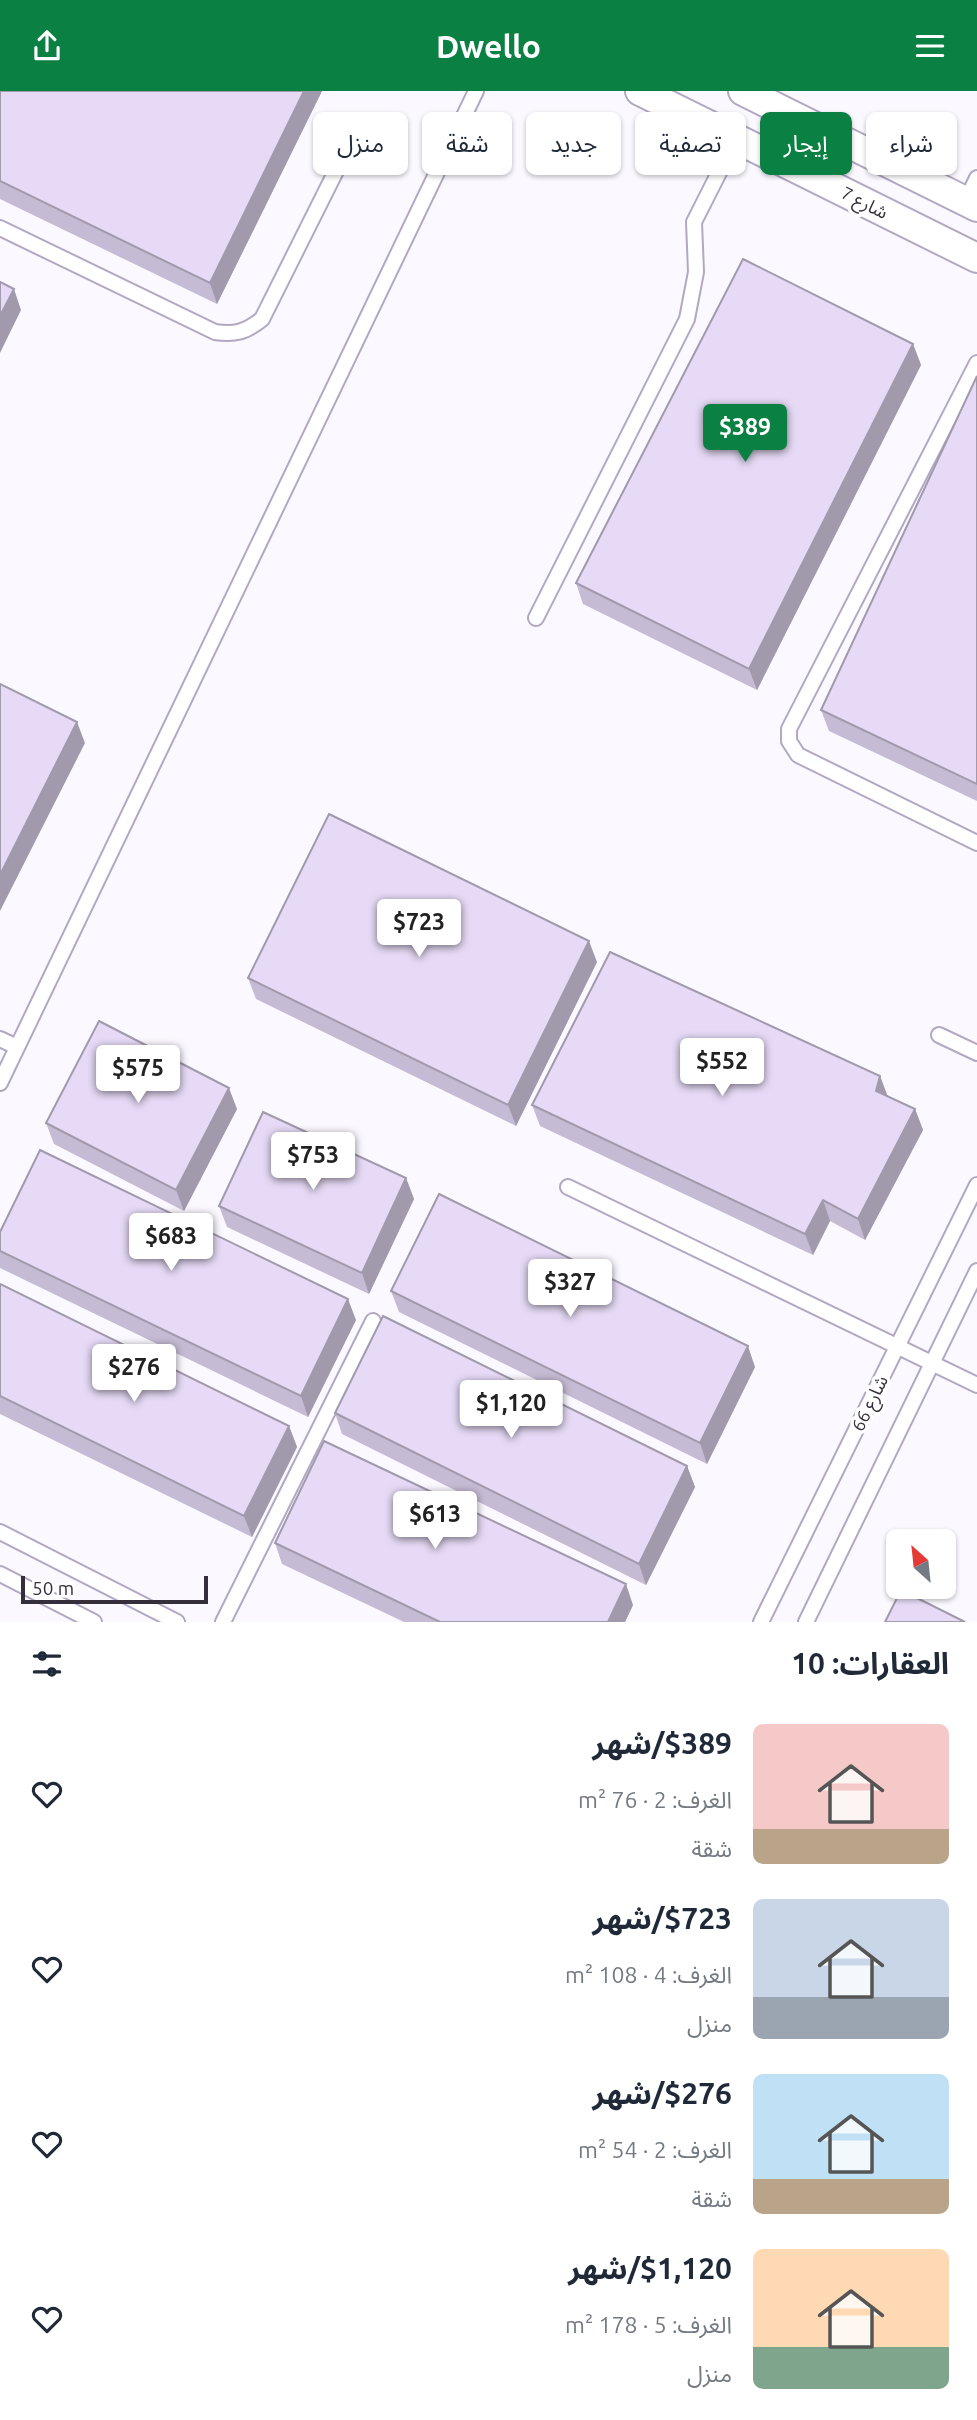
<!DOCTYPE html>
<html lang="ar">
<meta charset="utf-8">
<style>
body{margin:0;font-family:Ubuntu,"Noto Sans Arabic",sans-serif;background:#f2f2f3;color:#1f2937;direction:rtl;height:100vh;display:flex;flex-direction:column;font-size:26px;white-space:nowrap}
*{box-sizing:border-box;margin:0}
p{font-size:23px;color:#747a83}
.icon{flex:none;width:38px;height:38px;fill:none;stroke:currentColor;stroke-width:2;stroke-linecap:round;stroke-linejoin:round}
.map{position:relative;height:1531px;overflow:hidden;direction:ltr}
.details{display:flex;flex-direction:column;background:#fff;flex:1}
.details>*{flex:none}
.hud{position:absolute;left:21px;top:21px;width:936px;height:63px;direction:rtl;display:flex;gap:14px}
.needle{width:46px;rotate:333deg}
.fabs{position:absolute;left:886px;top:1438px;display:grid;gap:14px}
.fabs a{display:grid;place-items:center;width:70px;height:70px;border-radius:10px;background:#fff;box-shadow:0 2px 5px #0004;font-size:35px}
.scale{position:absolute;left:21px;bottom:18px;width:187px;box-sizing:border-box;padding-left:7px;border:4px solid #342f3a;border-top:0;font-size:19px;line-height:24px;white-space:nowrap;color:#342f3a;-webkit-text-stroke:5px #fff;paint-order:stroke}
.price{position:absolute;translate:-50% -60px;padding:0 16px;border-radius:7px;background:#fff;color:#222;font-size:23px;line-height:46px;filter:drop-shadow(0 2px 4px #0008)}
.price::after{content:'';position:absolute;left:50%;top:42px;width:21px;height:16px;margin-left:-10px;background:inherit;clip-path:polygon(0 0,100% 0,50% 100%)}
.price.selected{background:#0b8043;color:#fff}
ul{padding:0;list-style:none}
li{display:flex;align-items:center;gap:21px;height:175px;padding:0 28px}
li span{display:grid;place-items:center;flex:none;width:196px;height:140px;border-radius:10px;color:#555}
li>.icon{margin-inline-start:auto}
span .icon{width:84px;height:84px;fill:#fffc;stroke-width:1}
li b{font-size:30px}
h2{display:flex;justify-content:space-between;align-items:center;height:84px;padding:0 28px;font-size:30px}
.chip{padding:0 24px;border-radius:10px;background:#fff;box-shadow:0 2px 5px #0004;font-size:24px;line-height:63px}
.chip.selected{background:#0b8043;color:#fff}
header{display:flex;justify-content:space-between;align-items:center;height:91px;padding:0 28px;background:#0b8043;color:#fff;font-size:32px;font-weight:600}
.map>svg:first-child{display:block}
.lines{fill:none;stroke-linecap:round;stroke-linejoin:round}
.service-casing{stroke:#b3a8c3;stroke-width:18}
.minor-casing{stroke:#b3a8c3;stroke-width:32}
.service{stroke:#fff;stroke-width:14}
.minor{stroke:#fff;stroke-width:28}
.wall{fill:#c6bbd4}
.shaded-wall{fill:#a199ac}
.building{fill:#e6daf6;stroke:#a199ac;stroke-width:2}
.labels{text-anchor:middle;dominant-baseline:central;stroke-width:7;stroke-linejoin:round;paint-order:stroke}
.street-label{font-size:18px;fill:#342f3a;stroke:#fff}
</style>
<header><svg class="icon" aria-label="menu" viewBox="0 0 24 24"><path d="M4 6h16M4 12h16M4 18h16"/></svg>Dwello<svg class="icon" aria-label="share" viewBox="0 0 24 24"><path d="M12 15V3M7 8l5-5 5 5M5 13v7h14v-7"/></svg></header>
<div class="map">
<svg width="977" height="1531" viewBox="0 0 977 1531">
<rect width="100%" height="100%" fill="#fbf9ff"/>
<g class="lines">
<g class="service-casing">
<path id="service" d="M966,110L977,87
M0,137L215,241C235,244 246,241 262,228L359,34
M977,272L789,638V650L798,664L977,752
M536,527L687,228L696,181L694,131L737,46
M939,944L977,962
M0,948L17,956
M0,992L476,0
M568,1096L977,1294
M0,1441L177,1531
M0,1483L94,1531
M223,1531L373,1230
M761,1531L977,1094
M806,1531L977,1180"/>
</g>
<g class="minor-casing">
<path id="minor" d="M640,0L977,167
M743,0L977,116"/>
</g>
<use href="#service" class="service"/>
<use href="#minor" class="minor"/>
</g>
<path class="wall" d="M0,0H322L217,213L0,108Z
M913,253L921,274L757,599L583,513L576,492Z
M977,285V710L829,640L821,619Z
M597,871L516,1035L256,908L248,887Z
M880,985L887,1005L915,1018L923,1039L865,1149L830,1130L813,1164L540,1035L532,1014Z
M237,1018L184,1120L54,1053L46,1032Z
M406,1087L414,1108L369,1203L227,1136L219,1115Z
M0,1160L356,1229L308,1326L0,1177Z
M0,1193L289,1335L297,1356L252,1446L0,1323Z
M391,1200L755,1276L707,1373L399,1221Z
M335,1322L687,1375L695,1396L646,1494L342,1343Z
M275,1452L633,1514L625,1531H404L282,1473Z"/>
<path class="shaded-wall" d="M304,0H322L217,213L210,192Z
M14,198L21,219L0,262V225Z
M913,253L921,274L757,599L749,578Z
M77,631L85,652L0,820V784Z
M589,850L597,871L516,1035L508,1014Z
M880,985L888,1006L876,1000Z
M229,997L237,1018L184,1120L176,1099Z
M915,1018L923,1039L865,1149L858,1128Z
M406,1087L414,1108L369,1203L362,1182Z
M823,1109L830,1130L813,1164L805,1143Z
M348,1208L356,1229L308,1326L301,1305Z
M748,1255L755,1276L707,1373L700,1352Z
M289,1335L297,1356L252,1446L244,1425Z
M687,1375L695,1396L646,1494L639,1473Z
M626,1493L633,1514L625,1531H608Z"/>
<path class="building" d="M0,0H304L210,192L0,90Z
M743,168L913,253L749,578L576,492Z
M0,191L14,198L0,225Z
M977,285V693L821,619Z
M0,593L77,631L0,784Z
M329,723L589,850L508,1014L248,887Z
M610,861L880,985L876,1000L915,1018L858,1128L823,1109L805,1143L532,1014Z
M99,930L229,997L176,1099L46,1032Z
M263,1021L406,1087L362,1182L219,1115Z
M40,1059L348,1208L301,1305L0,1160V1141Z
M439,1103L748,1255L700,1352L391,1200Z
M0,1193L289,1335L244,1425L0,1305Z
M383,1225L687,1375L639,1473L335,1322Z
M324,1350L626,1493L608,1531H440L275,1452Z
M901,1499L965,1531H885Z"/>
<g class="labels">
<g class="street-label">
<text transform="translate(865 111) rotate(27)">شارع 7</text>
<text transform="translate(869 1312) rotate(-64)">شارع 66</text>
</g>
</g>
</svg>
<div class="fabs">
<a><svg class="needle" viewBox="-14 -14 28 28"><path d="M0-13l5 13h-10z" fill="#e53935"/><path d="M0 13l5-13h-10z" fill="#747a83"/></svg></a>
</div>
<div class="scale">50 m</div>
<b class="price selected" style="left:745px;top:373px">$389</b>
<b class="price" style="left:419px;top:868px">$723</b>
<b class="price" style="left:722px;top:1007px">$552</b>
<b class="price" style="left:138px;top:1014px">$575</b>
<b class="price" style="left:313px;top:1101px">$753</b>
<b class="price" style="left:171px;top:1182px">$683</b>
<b class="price" style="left:570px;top:1228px">$327</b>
<b class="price" style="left:134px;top:1313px">$276</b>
<b class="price" style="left:511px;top:1349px">$1,120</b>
<b class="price" style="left:435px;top:1460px">$613</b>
<div class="hud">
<a class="chip">شراء</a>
<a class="chip selected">إيجار</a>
<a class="chip">تصفية</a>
<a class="chip">جديد</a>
<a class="chip">شقة</a>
<a class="chip">منزل</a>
</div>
</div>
<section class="details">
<h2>العقارات: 10<svg class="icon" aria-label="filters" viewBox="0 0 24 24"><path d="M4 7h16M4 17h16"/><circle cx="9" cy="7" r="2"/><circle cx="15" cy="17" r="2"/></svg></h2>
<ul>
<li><span style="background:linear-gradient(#f6c9c9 75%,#b9a48a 0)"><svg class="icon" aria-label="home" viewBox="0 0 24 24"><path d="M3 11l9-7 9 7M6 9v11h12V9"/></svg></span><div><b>$389/شهر</b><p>الغرف: 2 · 76 m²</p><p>شقة</p></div><svg class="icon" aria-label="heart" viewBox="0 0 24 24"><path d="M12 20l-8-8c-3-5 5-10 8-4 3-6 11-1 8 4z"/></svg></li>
<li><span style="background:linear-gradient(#c9d6e8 70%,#9aa5b1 0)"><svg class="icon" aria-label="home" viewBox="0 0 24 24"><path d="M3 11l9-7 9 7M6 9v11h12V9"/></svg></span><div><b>$723/شهر</b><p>الغرف: 4 · 108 m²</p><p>منزل</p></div><svg class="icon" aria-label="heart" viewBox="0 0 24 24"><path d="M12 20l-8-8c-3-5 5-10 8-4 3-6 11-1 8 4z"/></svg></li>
<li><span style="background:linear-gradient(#bfe0f5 75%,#b9a48a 0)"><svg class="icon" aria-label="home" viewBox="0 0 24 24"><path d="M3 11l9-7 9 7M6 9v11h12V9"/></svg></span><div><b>$276/شهر</b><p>الغرف: 2 · 54 m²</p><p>شقة</p></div><svg class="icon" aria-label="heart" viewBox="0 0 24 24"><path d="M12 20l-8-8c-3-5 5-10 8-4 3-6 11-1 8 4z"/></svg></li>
<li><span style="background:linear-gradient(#ffd9b3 70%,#7fa58c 0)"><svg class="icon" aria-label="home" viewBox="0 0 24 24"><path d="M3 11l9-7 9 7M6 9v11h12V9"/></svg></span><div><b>$1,120/شهر</b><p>الغرف: 5 · 178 m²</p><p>منزل</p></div><svg class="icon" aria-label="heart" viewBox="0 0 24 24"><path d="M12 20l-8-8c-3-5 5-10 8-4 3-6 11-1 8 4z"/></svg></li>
</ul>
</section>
